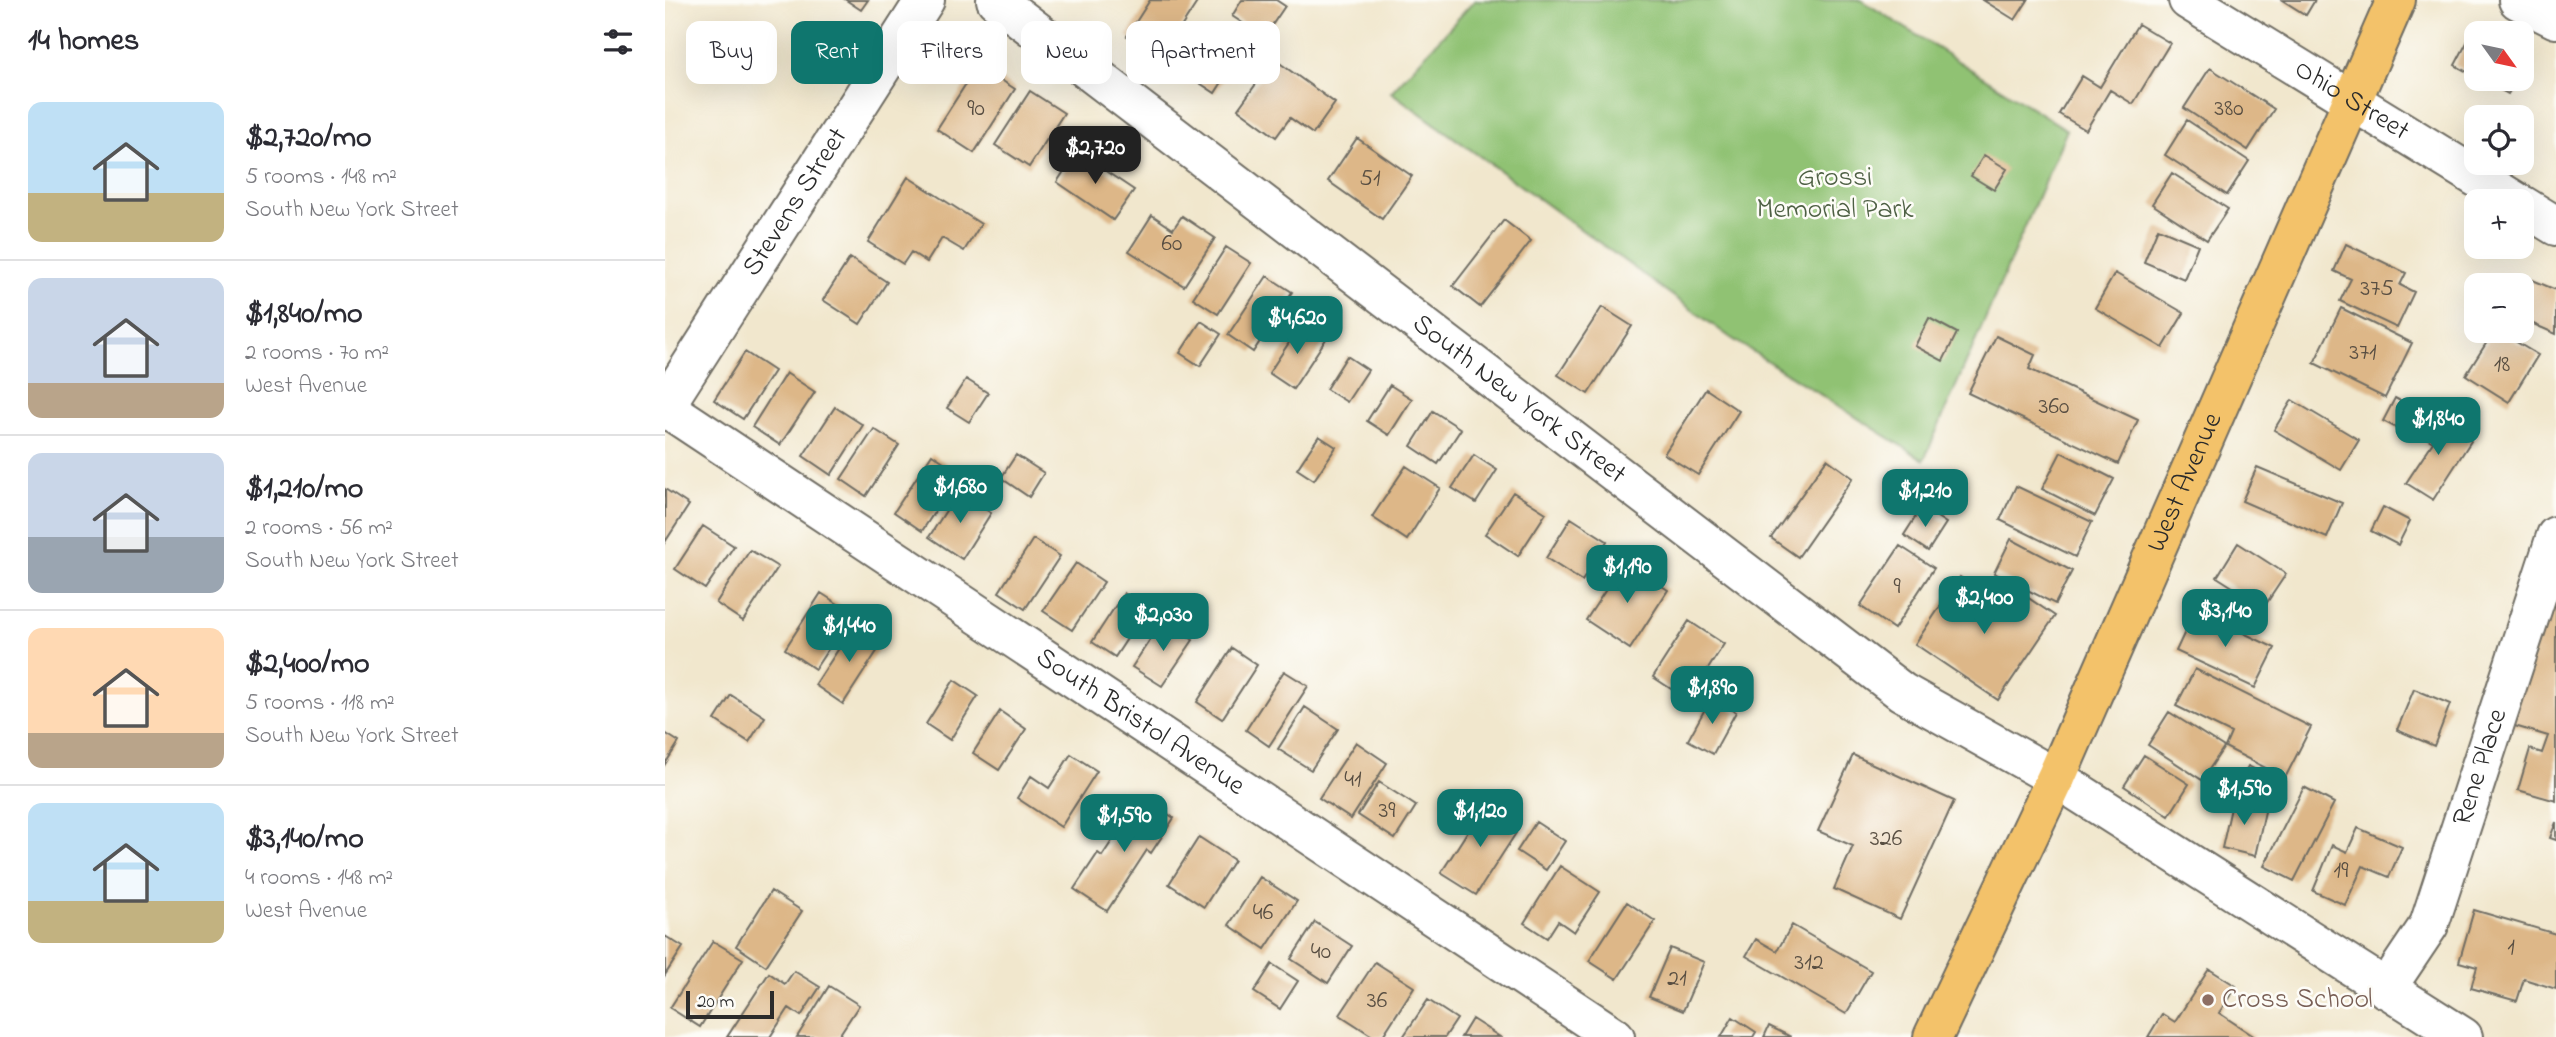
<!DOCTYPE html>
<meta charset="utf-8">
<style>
body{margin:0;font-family:"Indie Flower",sans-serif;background:#f7f7f7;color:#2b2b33;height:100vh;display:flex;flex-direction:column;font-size:26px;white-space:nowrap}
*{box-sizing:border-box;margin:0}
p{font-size:23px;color:#7c7c81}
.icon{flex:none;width:38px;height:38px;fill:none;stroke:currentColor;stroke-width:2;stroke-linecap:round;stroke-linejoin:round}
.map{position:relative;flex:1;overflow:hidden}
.details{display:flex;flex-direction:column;background:#fff;width:665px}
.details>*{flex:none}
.top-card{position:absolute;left:21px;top:21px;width:665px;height:63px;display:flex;gap:14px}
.needle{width:46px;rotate:123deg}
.buttons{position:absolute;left:1799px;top:21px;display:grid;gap:14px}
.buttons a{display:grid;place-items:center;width:70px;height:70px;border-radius:14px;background:#fff;box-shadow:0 7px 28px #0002;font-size:35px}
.scale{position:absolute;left:21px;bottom:18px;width:88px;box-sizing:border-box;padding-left:7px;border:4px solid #2b2b2b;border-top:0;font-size:19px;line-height:24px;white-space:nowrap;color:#2b2b2b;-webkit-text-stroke:5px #fdfcf7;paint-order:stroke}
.price{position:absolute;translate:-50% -60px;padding:0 16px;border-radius:14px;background:#0f766e;color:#fff;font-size:23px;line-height:46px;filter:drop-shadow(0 2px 4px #0008)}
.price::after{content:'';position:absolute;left:50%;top:42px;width:21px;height:16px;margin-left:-10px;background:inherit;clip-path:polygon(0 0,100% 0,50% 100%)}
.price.selected{background:#222;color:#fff}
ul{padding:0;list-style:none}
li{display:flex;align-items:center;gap:21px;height:175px;padding:0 28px}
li+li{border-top:2px solid #e1e1e2}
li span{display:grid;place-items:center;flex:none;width:196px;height:140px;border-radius:14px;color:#555}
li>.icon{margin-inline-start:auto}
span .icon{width:84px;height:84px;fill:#fffc;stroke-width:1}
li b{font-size:30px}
h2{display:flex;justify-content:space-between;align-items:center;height:84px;padding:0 28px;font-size:30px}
.tag{padding:0 24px;border-radius:14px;background:#fff;box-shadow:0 7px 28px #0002;font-size:24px;line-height:63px}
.tag.selected{background:#0f766e;color:#fff}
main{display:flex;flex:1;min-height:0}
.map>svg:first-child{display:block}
.park{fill:#90c273;stroke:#5e764f;stroke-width:2}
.building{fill:#ddb788}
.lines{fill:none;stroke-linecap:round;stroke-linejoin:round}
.minor-casing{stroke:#706d64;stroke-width:42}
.highway-casing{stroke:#706d64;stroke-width:42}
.minor{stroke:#fff;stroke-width:38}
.highway{stroke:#f3c26a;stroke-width:38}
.education-dot{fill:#8d6e63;stroke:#fdfcf7;stroke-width:2.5}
.labels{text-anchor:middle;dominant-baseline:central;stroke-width:5;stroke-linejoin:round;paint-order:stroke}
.number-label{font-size:24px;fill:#584e42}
.street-label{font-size:28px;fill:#2b2b2b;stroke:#fdfcf7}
.park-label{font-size:28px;fill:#4e6044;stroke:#fdfcf7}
.education-label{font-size:28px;fill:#785e54;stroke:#fdfcf7;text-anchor:start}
</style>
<main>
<section class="details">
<h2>14 homes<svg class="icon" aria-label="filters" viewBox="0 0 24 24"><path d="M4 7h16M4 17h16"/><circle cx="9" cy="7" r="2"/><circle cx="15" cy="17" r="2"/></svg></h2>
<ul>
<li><span style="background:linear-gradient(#bfe0f5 65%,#c2b280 0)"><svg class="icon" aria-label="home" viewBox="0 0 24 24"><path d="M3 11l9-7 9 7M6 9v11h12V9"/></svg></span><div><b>$2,720/mo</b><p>5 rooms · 148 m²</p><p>South New York Street</p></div></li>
<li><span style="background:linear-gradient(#c9d6e8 75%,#b9a48a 0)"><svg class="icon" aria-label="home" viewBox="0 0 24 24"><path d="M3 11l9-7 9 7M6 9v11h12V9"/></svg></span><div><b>$1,840/mo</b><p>2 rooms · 70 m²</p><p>West Avenue</p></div></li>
<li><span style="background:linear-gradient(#c9d6e8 60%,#9aa5b1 0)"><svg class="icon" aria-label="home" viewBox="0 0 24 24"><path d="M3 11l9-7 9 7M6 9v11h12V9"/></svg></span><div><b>$1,210/mo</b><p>2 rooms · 56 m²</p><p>South New York Street</p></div></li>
<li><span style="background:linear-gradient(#ffd9b3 75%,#b9a48a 0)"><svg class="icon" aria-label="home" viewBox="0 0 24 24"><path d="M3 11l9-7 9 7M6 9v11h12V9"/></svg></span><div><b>$2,400/mo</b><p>5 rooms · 118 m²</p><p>South New York Street</p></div></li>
<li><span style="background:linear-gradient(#bfe0f5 70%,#c2b280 0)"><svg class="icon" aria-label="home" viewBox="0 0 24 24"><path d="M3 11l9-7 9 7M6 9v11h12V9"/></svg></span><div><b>$3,140/mo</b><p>4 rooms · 148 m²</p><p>West Avenue</p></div></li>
</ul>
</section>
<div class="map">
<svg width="1891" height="1037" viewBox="0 0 1891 1037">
<rect width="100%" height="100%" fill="#fdfcf7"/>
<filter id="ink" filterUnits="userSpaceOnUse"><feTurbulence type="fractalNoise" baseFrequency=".0143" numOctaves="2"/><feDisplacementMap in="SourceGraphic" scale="14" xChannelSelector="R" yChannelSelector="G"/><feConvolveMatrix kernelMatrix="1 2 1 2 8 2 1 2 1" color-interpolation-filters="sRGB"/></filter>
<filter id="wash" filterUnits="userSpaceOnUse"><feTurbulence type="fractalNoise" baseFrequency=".00686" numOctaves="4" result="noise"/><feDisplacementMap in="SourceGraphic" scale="28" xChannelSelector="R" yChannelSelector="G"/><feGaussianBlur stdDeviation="1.57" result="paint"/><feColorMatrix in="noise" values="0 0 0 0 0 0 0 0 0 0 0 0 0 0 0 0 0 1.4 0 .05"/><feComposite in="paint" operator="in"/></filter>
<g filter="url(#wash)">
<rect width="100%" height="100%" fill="#f1e7cd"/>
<path class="park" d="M810,0H1196L1402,130L1259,460L1066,338L726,92Z"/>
<g id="blocks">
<path class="building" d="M181,0H203L196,10Z
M485,0L533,1L496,58L462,36Z
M577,0H611L620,6L599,37L567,16Z
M1318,0H1363L1350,20Z
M1617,0H1650L1641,15Z
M1473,24L1505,43L1468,104L1445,90L1421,130L1394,114L1417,76L1435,87Z
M532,30L573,57L550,93L509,66Z
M1807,33L1811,36V77L1790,65Z
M609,59L670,103L648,134L625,118L611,137L573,109Z
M313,65L350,89L309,153L272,129Z
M1545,68L1609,109L1583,150L1519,108Z
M1815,79H1852L1843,94Z
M365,91L399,113L364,167L330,145Z
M1522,120L1584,161L1562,195L1500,155Z
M692,138L747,176L717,219L663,181Z
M412,152L469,190L448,220L392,182Z
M1319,155L1342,169L1329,190L1306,176Z
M1507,173L1563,209L1542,240L1487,204Z
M243,177L316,224L299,251L277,238L262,262L246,252L238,264L203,242Z
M487,215L508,229L517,216L550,238L519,286L464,251Z
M839,220L866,241L815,307L788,286Z
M1493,228L1533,245L1519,279L1479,262Z
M1681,244L1741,273L1735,285L1749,292L1732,328L1675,301L1686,279L1669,271Z
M561,247L586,263L553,314L528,298Z
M185,258L222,282L195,324L158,300Z
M1450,273L1519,313L1498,348L1430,308Z
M1856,275L1891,290V334L1857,319V285H1852Z
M602,276L627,292L588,352L563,335Z
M937,307L967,326L923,394L893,375Z
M1676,308L1747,343L1720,398L1649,363Z
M1264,318L1292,333L1278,361L1250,346Z
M536,321L556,334L535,366L515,353Z
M637,323L661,339L628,389L604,373Z
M1829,331H1833L1873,355L1844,402L1801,375Z
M1331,336L1370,355L1364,369L1473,420L1453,464L1303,393Z
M80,352L109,371L78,419L49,400Z
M682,356L703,370L682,402L661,389Z
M121,373L150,392L115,445L87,427Z
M301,379L323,393L304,422L282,408Z
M725,385L747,399L724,435L702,421Z
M1041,389L1074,411L1033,475L999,454Z
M1730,398L1756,412L1745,435L1718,421Z
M1627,400L1694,440L1676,470L1609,430Z
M170,407L198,425L166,475L138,456Z
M768,411L796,429L773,464L746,446Z
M1765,414L1806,441L1768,500L1741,483L1768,442L1753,433Z
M209,429L234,445L201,496L176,479Z
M654,436L671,447L649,480L632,469Z
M1396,452L1449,479L1430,516L1377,489Z
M267,454L295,473L257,531L229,512Z
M351,455L379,473L364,497L336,478Z
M809,455L832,470L811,503L787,488Z
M1162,459L1188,478L1133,557L1106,538Z
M741,466L775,488L742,540L707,517Z
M1592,467L1677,503L1662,538L1577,501Z
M1351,486L1427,522L1410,557L1335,520Z
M0,489L24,505L0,542Z
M293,492L326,513L297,559L264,537Z
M848,492L881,513L853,556L820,534Z
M1257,507L1281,523L1263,551L1239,535Z
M1718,507L1745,521L1733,545L1706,531Z
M906,518L942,541L917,581L881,558Z
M38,526L69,546L40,589L10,569Z
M368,539L395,556L360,609L334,592Z
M1346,539L1407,571L1390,604L1329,573Z
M1573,543L1621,574L1599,607L1552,577Z
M1235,546L1269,568L1229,629L1195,606Z
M85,550L113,567L78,621L51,603Z
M959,562L1003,590L965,649L921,620Z
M411,563L439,582L407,630L378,611Z
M1295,577L1348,612L1359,595L1390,616L1333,700L1250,644Z
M156,593L187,613L150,669L120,649Z
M459,593L482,608L450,657L427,642Z
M1879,602L1891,606V801L1853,790L1865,749L1877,753L1883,736L1843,724Z
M1530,610L1610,648L1590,688L1511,651Z
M498,620L528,640L497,686L467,667Z
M1024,621L1059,644L1023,700L988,677Z
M190,624L218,642L178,704L150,685Z
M567,648L592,665L557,719L532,702Z
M1530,669L1646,727L1620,778L1560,747L1566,733L1511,706Z
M619,671L643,686L604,746L581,730Z
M289,680L313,696L285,740L261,724Z
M1749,689L1785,704L1769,746L1732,730Z
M66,695L100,717L84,742L50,720Z
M1046,698L1071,712L1048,754L1023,740Z
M640,707L673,729L646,770L613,749Z
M335,711L361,729L334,770L308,753Z
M1504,712L1559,747L1537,780L1483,745Z
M0,733L14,742L0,764Z
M691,742L722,763L686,819L654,798Z
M406,754L432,771L396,827L352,798L366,776L384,788Z
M1188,755L1289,801L1235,919L1169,889L1188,846L1153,831Z
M1479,755L1524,784L1504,816L1459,786Z
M1583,766L1595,772L1584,796L1571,790Z
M714,782L751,806L730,839L693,815Z
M1639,787L1669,803L1629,881L1599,866Z
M826,795L840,804L830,819L851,833L811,895L776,873Z
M476,797L509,818L486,853L482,850L442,911L409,889L433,853L437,856Z
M1568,799L1601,807L1590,856L1557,848Z
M871,822L900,841L881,870L852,851Z
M1891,822V840L1885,838Z
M1693,828L1737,847L1724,877L1698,866L1680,905L1648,891L1667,845L1682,852Z
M534,837L569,860L539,907L504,884Z
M895,866L935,892L909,932L893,921L882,938L859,923Z
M595,877L632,901L600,949L564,925Z
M106,891L137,911L101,966L71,946Z
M962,902L990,921L952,979L924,961Z
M1809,910L1891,934V989L1859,979L1852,1001L1806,988L1812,967L1794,962Z
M650,922L687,946L663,983L626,959Z
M1127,925L1206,971L1181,1014L1081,956L1091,939L1112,951Z
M0,936L18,947L0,975Z
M48,941L78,959L35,1027L5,1008Z
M1005,948L1039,962L1018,1011L984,997Z
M710,962L749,987L717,1037H709L675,1015Z
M607,964L633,981L615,1009L589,992Z
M1544,969L1571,986L1554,1013L1590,1037H1483L1497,1014L1510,1022Z
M129,971L155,987L136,1016L124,1008L105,1037H62L104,973L120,984Z
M164,986L194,1005L173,1037H132Z
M763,1000L792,1019L780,1037H738Z
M1068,1017L1091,1032L1088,1037H1056Z
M807,1019L835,1037H796Z
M1104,1026L1126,1037H1099Z"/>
</g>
</g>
<g filter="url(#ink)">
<use href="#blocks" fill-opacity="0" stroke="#706d64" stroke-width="2"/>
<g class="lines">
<g class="minor-casing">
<g id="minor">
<path id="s1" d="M331,0L1237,692L1391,778L1798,1037"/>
<path id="s2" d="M1523,0L1850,201"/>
<path d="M1853,0L1891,19"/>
<path d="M1857,205L1891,226"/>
<path id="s3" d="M0,406L260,0"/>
<path id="s4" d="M0,407L950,1037"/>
<path id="s5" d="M1721,989L1764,925L1891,536"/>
</g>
</g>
<g class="highway-casing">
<g id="highway">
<path id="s6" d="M1268,1037L1391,778L1731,0"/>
</g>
</g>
<use href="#minor" class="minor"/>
<use href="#highway" class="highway"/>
</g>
</g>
<circle class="education-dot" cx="1543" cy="1000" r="7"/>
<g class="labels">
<g class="number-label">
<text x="311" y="109">90</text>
<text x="1564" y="109">380</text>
<text x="705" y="179">51</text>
<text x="507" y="244">60</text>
<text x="1712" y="289">375</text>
<text x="1698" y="353">371</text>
<text x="1837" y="365">18</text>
<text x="1389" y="407">360</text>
<text x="1232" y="587">9</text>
<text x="688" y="780">41</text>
<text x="722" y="811">39</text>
<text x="1221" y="839">326</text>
<text x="1676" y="871">19</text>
<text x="598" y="913">46</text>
<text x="1846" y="948">1</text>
<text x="656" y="952">40</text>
<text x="1144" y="963">312</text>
<text x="1012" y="979">21</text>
<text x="712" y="1001">36</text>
</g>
<g class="street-label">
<text stroke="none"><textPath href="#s2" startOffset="192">Ohio Street</textPath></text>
<text stroke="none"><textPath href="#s3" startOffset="242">Stevens Street</textPath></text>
<text stroke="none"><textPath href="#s1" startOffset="658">South New York Street</textPath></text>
<text stroke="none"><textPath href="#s6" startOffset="609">West Avenue</textPath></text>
<text stroke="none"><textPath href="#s4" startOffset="570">South Bristol Avenue</textPath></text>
<text stroke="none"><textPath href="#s5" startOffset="243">Rene Place</textPath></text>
</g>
<g class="park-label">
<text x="1170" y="178">Grossi<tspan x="1170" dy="32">Memorial Park</tspan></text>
</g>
<g class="education-label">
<text x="1557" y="1000">Cross School</text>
</g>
</g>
</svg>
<div class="buttons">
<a><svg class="needle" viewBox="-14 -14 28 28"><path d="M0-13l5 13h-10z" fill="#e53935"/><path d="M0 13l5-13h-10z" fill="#7c7c81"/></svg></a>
<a><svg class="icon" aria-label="locate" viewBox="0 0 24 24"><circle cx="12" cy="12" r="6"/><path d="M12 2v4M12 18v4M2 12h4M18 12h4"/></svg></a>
<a>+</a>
<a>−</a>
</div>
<div class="scale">20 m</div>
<b class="price selected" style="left:430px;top:186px">$2,720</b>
<b class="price" style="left:632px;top:356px">$4,620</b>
<b class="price" style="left:1773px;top:457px">$1,840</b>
<b class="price" style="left:295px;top:525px">$1,680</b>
<b class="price" style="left:1260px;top:529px">$1,210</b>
<b class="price" style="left:962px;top:605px">$1,190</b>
<b class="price" style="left:1319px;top:636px">$2,400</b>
<b class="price" style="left:1560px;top:649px">$3,140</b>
<b class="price" style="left:498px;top:653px">$2,030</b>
<b class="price" style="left:184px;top:664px">$1,440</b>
<b class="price" style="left:1047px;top:726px">$1,890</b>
<b class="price" style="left:1579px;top:827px">$1,590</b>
<b class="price" style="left:815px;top:849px">$1,120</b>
<b class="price" style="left:459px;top:854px">$1,590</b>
<div class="top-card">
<a class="tag">Buy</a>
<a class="tag selected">Rent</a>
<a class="tag">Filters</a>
<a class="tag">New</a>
<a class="tag">Apartment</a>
</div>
</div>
</main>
